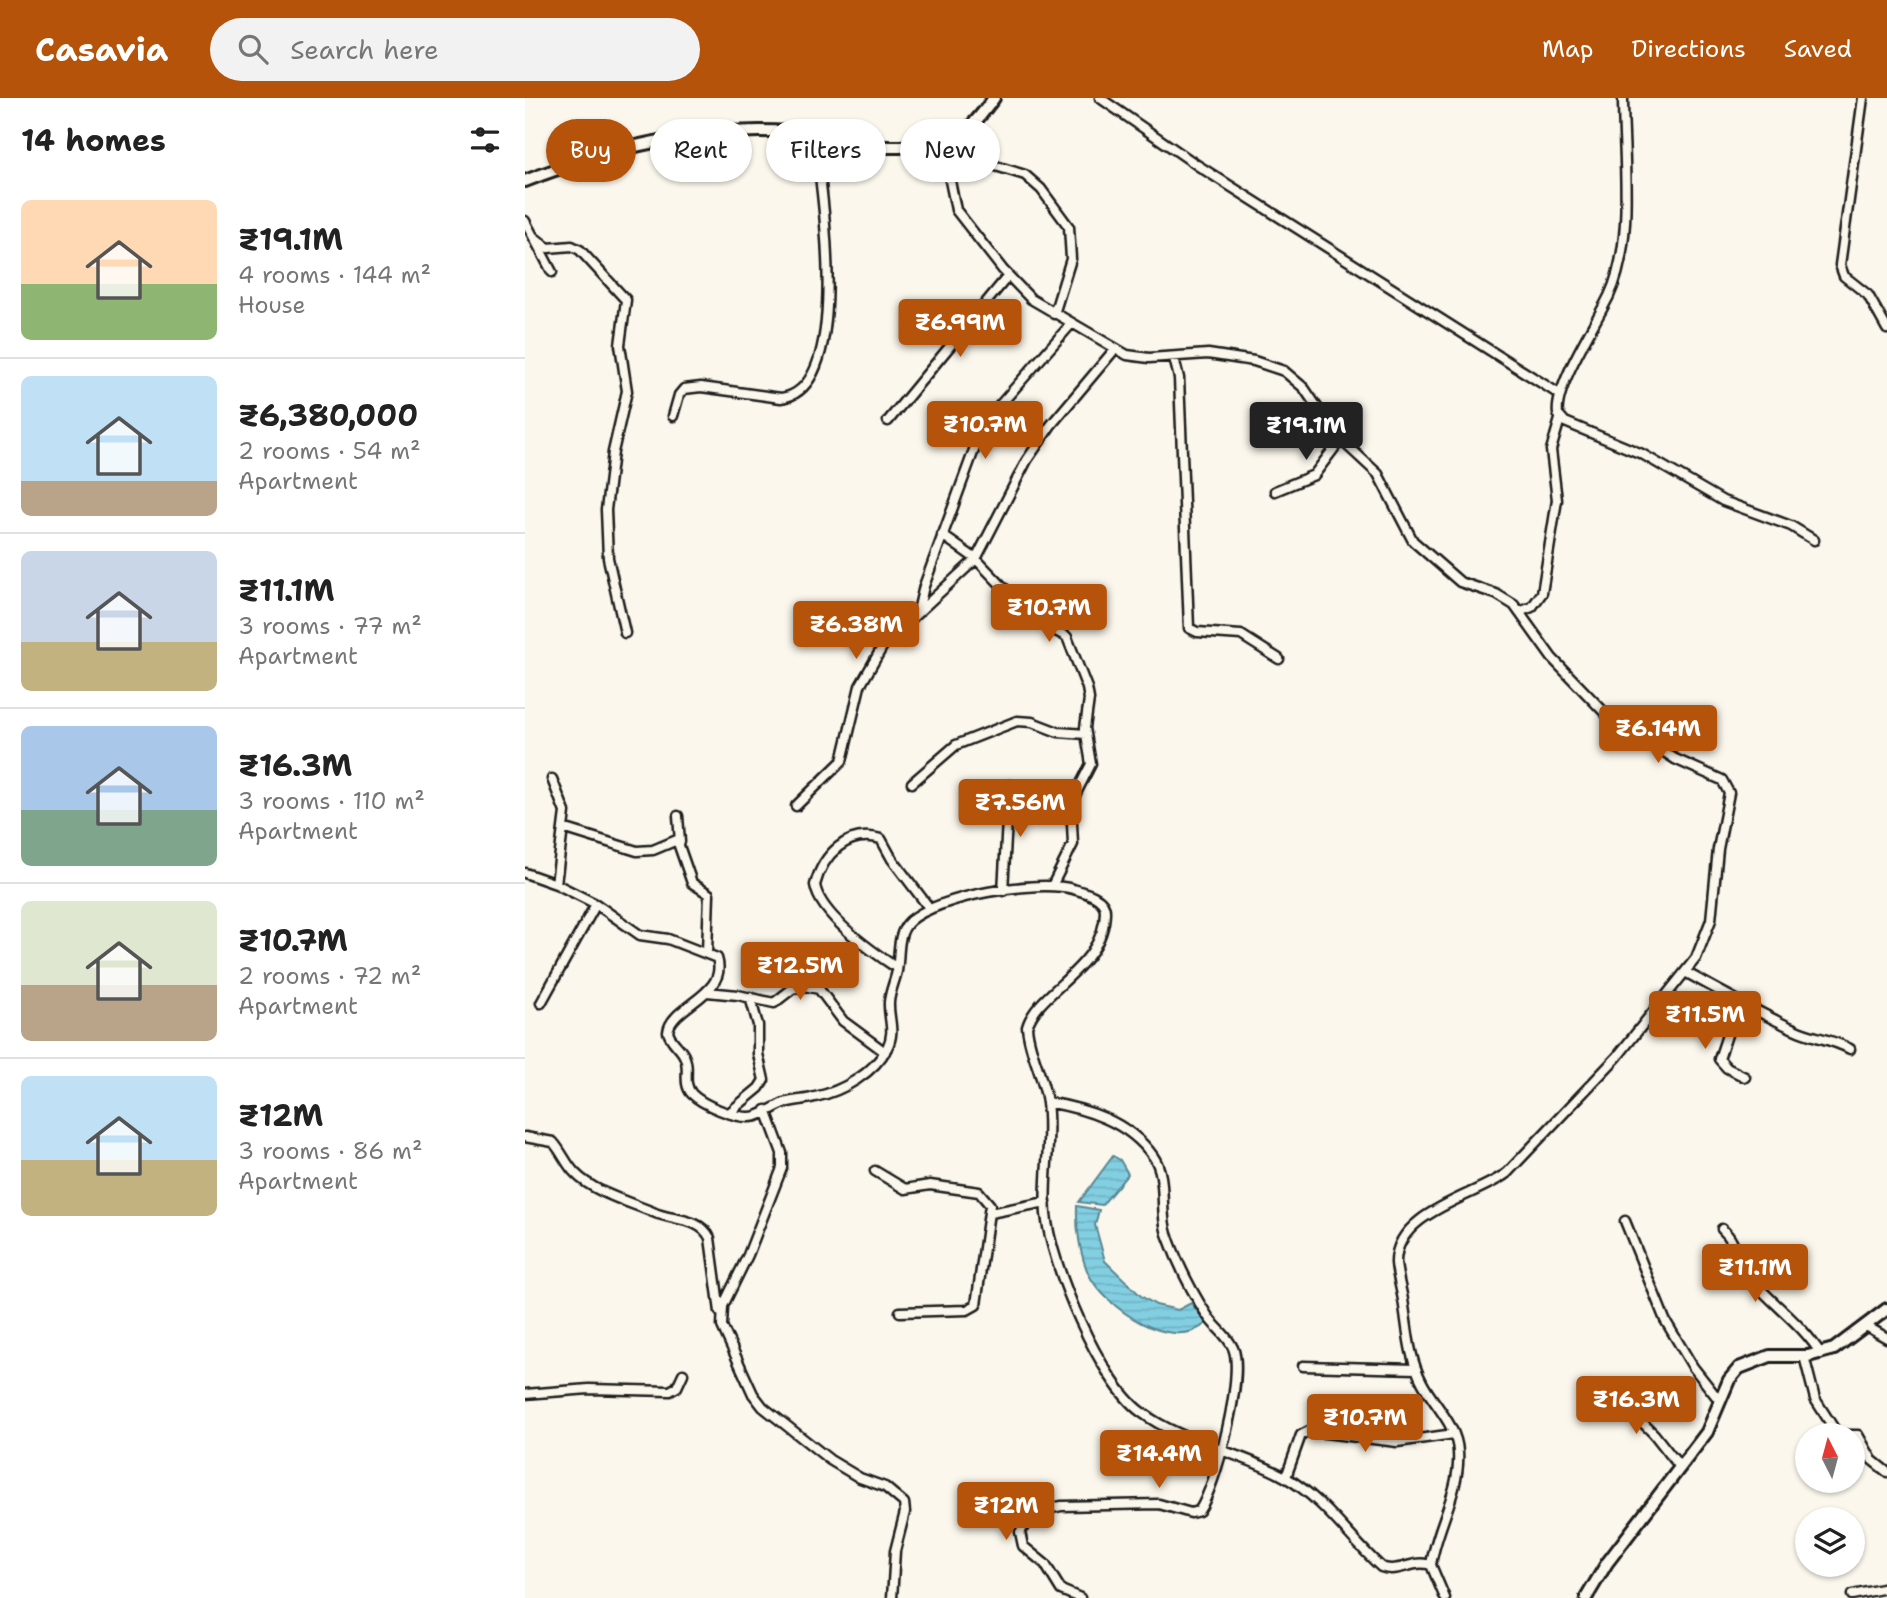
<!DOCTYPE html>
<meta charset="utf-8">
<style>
body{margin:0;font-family:"Shantell Sans",sans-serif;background:#f2f2f2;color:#222;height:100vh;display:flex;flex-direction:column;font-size:26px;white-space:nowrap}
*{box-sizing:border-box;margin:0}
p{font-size:23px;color:#767676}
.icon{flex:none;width:38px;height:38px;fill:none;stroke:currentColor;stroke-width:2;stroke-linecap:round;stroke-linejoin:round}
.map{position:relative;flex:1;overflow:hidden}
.details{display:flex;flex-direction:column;background:#fff;width:525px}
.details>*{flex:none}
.top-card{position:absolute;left:21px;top:21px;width:665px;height:63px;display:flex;gap:14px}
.needle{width:46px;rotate:354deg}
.controls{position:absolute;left:1270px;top:1325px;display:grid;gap:14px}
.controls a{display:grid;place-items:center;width:70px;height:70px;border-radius:50%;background:#fff;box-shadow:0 2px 5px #0004;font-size:35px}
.price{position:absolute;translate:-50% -60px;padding:0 16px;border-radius:7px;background:#b45309;color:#fff;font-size:23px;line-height:46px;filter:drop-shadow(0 2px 4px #0008)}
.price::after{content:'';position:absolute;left:50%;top:42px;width:21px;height:16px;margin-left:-10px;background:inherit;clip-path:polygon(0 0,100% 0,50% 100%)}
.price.selected{background:#222;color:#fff}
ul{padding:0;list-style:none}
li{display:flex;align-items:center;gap:21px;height:175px;padding:0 21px}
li+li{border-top:2px solid #e0e0e0}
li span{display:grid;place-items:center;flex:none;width:196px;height:140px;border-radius:10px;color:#555}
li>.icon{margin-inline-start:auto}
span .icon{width:84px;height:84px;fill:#fffc;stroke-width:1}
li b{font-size:30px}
h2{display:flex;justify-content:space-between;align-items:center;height:84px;padding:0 21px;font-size:30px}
.chip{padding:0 24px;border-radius:32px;background:#fff;box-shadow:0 2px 5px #0004;font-size:24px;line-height:63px}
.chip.selected{background:#b45309;color:#fff}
header{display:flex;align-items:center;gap:42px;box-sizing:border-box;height:98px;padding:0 35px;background:#b45309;color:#fff}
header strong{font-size:33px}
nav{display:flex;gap:38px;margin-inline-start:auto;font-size:24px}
.search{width:490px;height:63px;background:#f2f2f2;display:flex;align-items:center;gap:18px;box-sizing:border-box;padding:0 24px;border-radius:38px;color:#767676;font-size:26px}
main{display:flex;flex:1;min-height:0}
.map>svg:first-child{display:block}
.water{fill:url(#water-rules);stroke:#598793;stroke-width:2}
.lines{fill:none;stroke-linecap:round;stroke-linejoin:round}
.street-casing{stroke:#1c1c1c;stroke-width:13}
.secondary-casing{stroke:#1c1c1c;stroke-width:16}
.street{stroke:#fbf7ec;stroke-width:8}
.secondary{stroke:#fbf7ec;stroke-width:10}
</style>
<header>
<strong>Casavia</strong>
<div class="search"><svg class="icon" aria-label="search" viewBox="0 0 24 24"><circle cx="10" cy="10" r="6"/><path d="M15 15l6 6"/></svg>Search here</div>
<nav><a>Map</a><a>Directions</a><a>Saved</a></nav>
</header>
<main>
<section class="details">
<h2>14 homes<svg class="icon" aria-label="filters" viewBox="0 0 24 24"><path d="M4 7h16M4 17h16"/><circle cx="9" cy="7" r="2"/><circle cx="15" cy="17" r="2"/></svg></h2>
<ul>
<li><span style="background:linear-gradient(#ffd9b3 60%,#8fb573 0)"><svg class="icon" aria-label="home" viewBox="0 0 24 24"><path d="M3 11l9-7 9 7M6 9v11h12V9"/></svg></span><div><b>₹19.1M</b><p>4 rooms · 144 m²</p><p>House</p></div></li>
<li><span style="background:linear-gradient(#bfe0f5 75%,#b9a48a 0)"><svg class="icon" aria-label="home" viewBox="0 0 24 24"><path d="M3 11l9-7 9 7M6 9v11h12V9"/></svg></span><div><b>₹6,380,000</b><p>2 rooms · 54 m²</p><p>Apartment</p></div></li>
<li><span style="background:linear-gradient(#c9d6e8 65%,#c2b280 0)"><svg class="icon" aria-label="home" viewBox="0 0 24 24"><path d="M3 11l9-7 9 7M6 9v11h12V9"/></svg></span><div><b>₹11.1M</b><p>3 rooms · 77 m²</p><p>Apartment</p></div></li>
<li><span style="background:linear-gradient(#a9c7e8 60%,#7fa58c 0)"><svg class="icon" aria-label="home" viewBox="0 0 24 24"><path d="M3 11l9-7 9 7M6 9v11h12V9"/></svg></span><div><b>₹16.3M</b><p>3 rooms · 110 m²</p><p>Apartment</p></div></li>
<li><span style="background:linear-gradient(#dfe7d0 60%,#b9a48a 0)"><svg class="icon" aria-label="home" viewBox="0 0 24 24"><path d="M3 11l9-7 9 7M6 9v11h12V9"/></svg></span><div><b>₹10.7M</b><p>2 rooms · 72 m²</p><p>Apartment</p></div></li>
<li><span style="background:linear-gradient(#bfe0f5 60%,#c2b280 0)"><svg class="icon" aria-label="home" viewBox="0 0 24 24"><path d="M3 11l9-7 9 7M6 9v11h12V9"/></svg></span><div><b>₹12M</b><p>3 rooms · 86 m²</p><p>Apartment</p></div></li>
</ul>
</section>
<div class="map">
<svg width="1362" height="1500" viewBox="0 0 1362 1500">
<defs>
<pattern id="water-rules" width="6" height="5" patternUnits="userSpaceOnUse" patternTransform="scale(1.75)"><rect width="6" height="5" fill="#82cfe2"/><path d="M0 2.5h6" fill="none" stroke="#70b1c1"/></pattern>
</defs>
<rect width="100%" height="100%" fill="#fbf7ec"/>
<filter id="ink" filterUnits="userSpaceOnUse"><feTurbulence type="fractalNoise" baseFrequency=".0143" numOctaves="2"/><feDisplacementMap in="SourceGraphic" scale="14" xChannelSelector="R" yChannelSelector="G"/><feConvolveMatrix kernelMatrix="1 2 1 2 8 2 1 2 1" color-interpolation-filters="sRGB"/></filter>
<g filter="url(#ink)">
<path class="water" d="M588,1058L595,1062L603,1076L577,1107L554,1104Z
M552,1108L574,1112L570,1127L580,1163L616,1198L631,1207L653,1212L666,1205L681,1225C648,1256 581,1210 564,1177C555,1157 551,1130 552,1108Z"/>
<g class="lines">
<g class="street-casing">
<path id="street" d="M575,0L672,67L1034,296
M1098,0C1098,59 1110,144 1084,198C1071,225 1029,289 1033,316L1040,324L1117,356L1198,403L1266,428L1289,442
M1338,0L1315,167L1319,178L1343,197L1362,231
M425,43L423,73L431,112L478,172L506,201L602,257L624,260L683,256L729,263L759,273L779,290L811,337L853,376L888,443L935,484L971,496L989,507L1027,560L1081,616L1150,661L1197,682L1204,695L1193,751L1186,822L1171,860L1092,959L982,1075C952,1098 870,1114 871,1165C872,1177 876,1190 878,1202C883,1231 883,1257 897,1284C908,1306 932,1327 933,1354C936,1392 911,1430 906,1467L920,1500
M422,53L500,77L516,91L544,129L546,161L529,216
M0,123L27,174
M9,139L23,150L47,148L55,152L101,202L95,247L102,293L88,354L81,412L83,460L100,535
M649,260L654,280L664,530L672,534L716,537L754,561
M148,318L154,297L159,291L176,289L256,300C330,291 295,86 290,36
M363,323L483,178
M750,393L789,377L816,341
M417,437L451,461L510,522L542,539L562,590L564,601L560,630L566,666L546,705L548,746L527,788
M393,513L399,488L453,341L475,307L547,225
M994,514L1007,509L1017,495L1032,402L1026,352L1035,321
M27,681L40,714L31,786
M387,685L431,647L492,623L507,624L533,634L561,636
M271,708L317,663L335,588L359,546L451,461L502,362L526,327L590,251
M153,718L155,744
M38,730L112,753L128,752L152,742L167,785L184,796L182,855
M0,775L31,786L71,806L115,837L143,841L192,860C204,897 145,908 143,934C146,945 157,950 160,960C165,972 157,985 167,996C178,1007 210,1020 225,1019C236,1019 249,1009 259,1005C269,1002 280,1002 290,999C318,993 349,975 362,950C371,933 363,921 364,904C365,893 370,883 372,873C375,856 371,836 385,823C413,798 512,781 548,791C559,794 580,799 580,813C580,870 513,891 502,929C504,955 519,979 522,1005C527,1042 518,1080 521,1116C526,1167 575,1284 616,1314C659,1346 714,1353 760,1379C799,1401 824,1440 856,1469C874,1476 887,1461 906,1467
M478,793L484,687
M372,870C348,854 295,818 290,787C298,757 322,731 356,741L367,761L405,811
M1162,875C1198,895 1232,914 1269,931C1287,940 1305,940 1325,951
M182,894L213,897L249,905L267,891L279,888L294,891L318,923L360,954
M1213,904L1194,961L1202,970L1220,979
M16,905L71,806
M522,1004C562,1011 603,1023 628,1058C643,1079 634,1112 642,1136C652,1164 665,1191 682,1217C689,1229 702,1236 708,1250C720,1276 691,1389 674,1413L666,1415L634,1406L536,1408L515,1413L506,1419L495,1434L498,1448L520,1466L536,1492L555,1500
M241,1012L257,1055V1070L223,1157L198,1208L197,1228L228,1296L238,1309L305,1362L335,1380L360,1389L379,1405L380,1414L370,1453L367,1500
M205,1014L234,990L239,982L233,956V927L225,899
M0,1039L28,1044C37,1054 41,1066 50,1075C68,1094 104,1104 128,1114C147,1123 175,1119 185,1140L195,1214
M350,1073L380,1091L405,1087L454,1094L465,1107L451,1207L442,1212L375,1214
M465,1115L521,1104
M1100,1123L1140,1222L1168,1269L1194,1302
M1197,1131C1215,1148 1207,1158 1219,1173C1243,1203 1275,1223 1296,1256
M1341,1228L1362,1240
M1279,1258L1290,1301L1313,1337
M778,1268L891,1271
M1083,1290L1129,1336L1155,1369
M0,1296L64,1291L145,1293L152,1289L158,1276
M1320,1337H1333L1347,1362L1362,1374
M761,1379L776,1337L784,1333L872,1344L929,1336
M1327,1497L1362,1490"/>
</g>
<g class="secondary-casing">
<path id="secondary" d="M0,83C85,50 173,28 265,34C290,36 313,44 338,47C363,51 398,49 423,43C442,38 458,14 469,0
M1061,1500L1082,1465L1182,1334L1204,1282L1214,1270L1245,1258H1283L1309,1251L1362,1211"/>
</g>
<use href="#street" class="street"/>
<use href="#secondary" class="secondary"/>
</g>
</g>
</svg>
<div class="controls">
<a><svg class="needle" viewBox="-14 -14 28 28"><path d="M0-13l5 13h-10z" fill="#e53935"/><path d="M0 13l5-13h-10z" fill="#767676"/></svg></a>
<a><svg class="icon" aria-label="layers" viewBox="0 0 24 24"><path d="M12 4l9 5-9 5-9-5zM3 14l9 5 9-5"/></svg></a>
</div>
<b class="price" style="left:435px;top:261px">₹6.99M</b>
<b class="price" style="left:460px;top:363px">₹10.7M</b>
<b class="price selected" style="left:781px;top:364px">₹19.1M</b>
<b class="price" style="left:524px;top:546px">₹10.7M</b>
<b class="price" style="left:331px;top:563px">₹6.38M</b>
<b class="price" style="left:1133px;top:667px">₹6.14M</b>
<b class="price" style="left:495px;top:741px">₹7.56M</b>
<b class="price" style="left:275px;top:904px">₹12.5M</b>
<b class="price" style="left:1180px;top:953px">₹11.5M</b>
<b class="price" style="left:1230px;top:1206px">₹11.1M</b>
<b class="price" style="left:1111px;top:1338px">₹16.3M</b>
<b class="price" style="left:840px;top:1356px">₹10.7M</b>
<b class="price" style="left:634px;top:1392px">₹14.4M</b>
<b class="price" style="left:481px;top:1444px">₹12M</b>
<div class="top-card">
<a class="chip selected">Buy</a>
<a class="chip">Rent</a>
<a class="chip">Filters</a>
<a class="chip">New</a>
</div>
</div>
</main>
